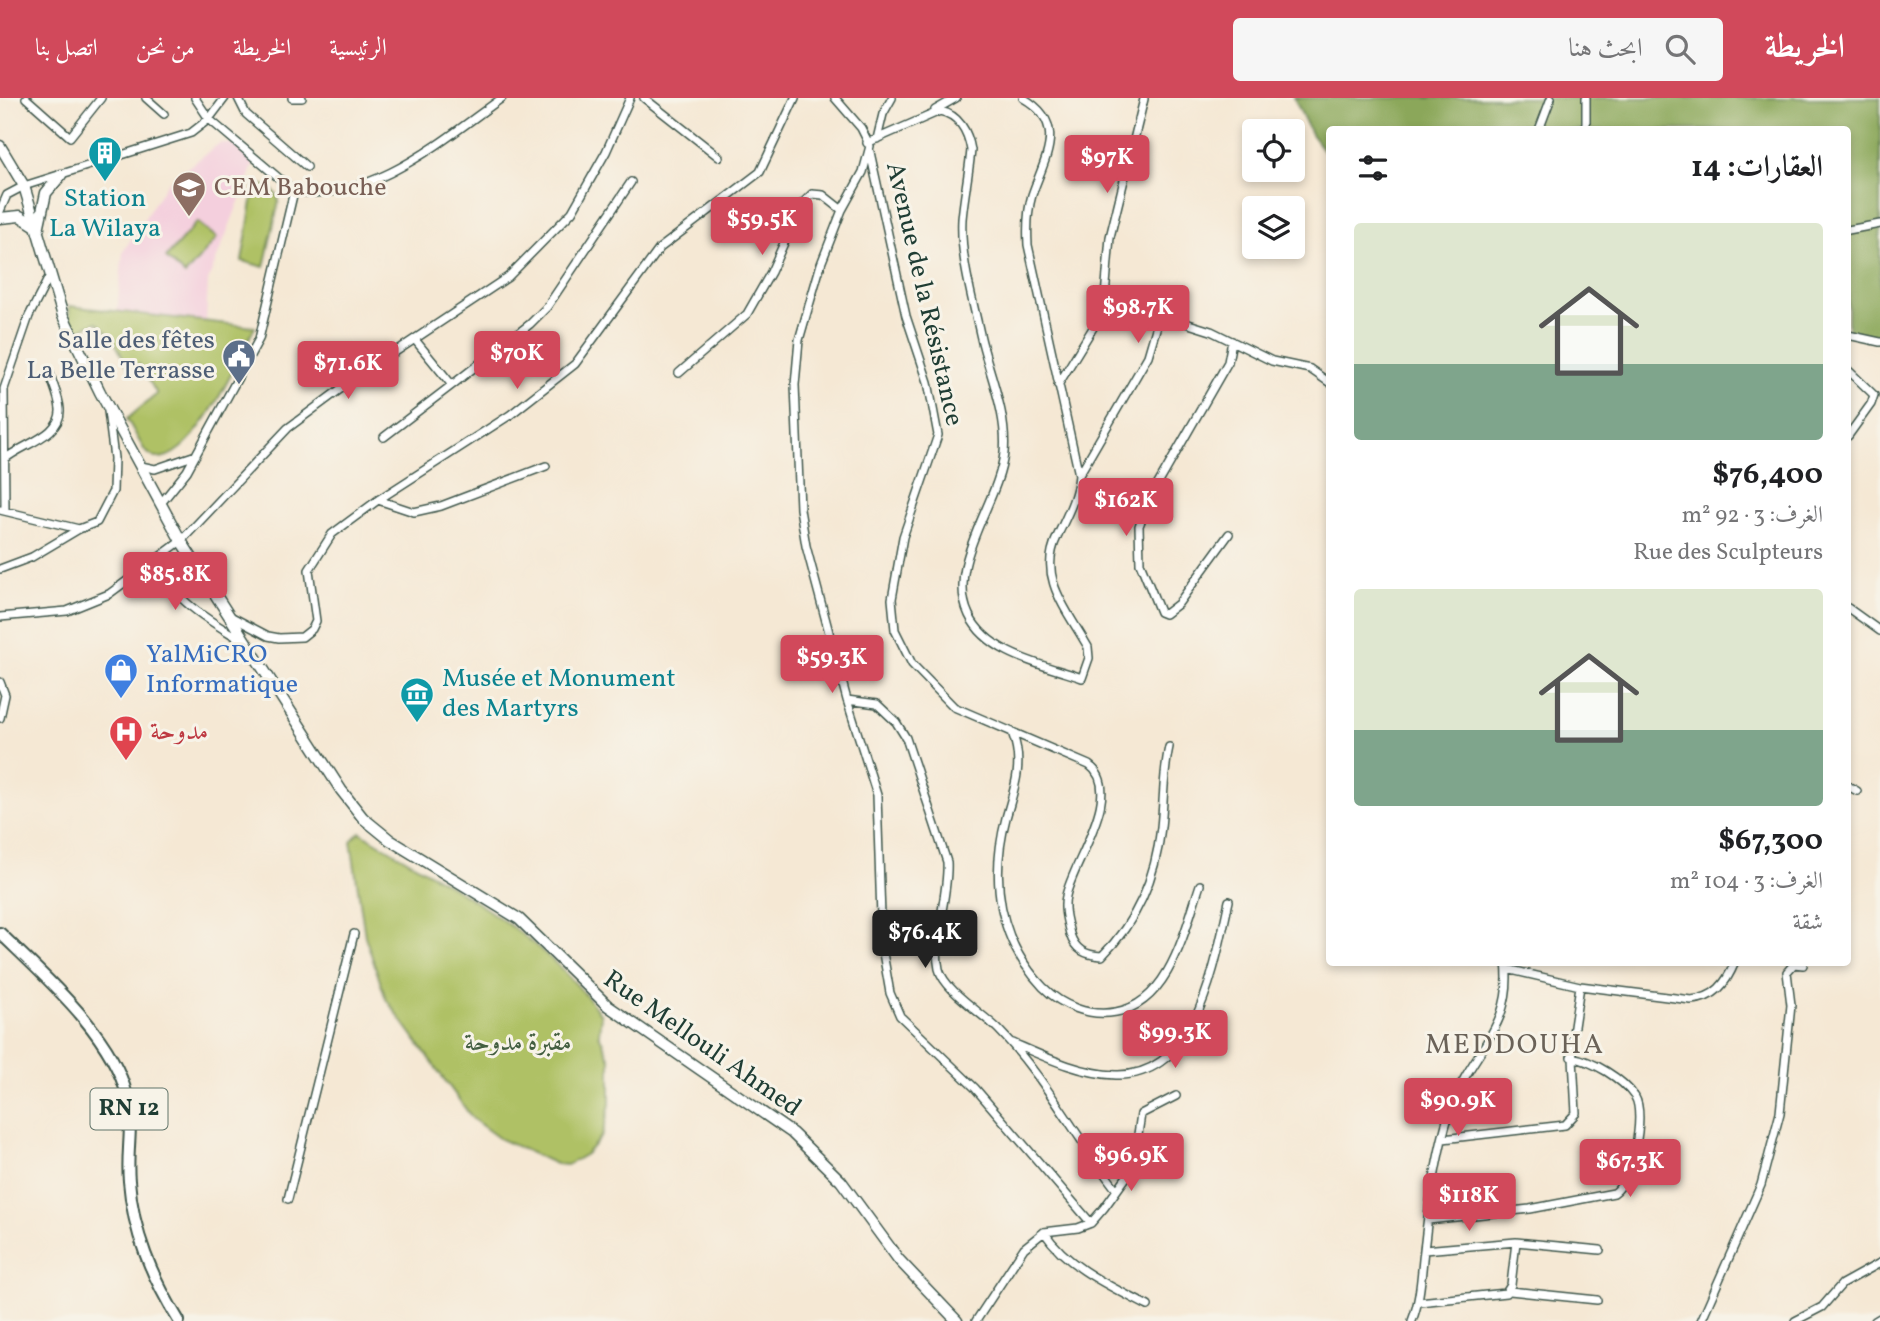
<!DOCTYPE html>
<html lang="ar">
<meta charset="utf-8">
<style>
body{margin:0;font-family:Vollkorn,Amiri,serif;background:#f6f6f6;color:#202124;direction:rtl;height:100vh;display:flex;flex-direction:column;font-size:26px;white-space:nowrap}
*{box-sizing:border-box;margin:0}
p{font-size:23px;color:#757577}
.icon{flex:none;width:38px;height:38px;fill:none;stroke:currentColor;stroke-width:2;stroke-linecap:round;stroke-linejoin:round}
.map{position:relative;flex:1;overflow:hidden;direction:ltr}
.sheet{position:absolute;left:1326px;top:28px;width:525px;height:840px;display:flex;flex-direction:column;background:#fff;border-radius:7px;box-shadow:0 4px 10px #0003;direction:rtl}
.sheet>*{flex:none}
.tools{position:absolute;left:1242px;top:21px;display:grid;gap:14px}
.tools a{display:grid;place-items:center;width:63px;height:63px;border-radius:7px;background:#fff;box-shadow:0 4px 10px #0003;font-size:35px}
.price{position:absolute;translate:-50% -60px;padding:0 16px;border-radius:7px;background:#d1495b;color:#fff;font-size:23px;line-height:46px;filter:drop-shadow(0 2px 4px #0008)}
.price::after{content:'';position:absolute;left:50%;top:42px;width:21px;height:16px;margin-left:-10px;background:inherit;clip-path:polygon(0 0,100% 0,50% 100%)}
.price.active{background:#222;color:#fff}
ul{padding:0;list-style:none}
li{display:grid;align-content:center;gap:14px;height:371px;padding:0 28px}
li span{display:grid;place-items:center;height:217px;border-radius:7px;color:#555}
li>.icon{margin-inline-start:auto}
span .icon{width:126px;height:126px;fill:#fffc;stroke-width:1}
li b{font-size:30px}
h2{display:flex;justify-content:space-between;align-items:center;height:84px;padding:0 28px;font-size:30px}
header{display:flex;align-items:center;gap:42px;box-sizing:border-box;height:98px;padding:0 35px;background:#d1495b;color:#fff}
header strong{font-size:33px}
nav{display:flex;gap:38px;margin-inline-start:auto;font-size:24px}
.search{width:490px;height:63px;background:#f6f6f6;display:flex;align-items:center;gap:18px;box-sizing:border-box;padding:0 24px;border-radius:7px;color:#757577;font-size:26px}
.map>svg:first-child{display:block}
.built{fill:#f4cfdd}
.green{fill:#afc165;stroke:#677f4c;stroke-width:2}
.forest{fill:#8ba75a;stroke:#557247;stroke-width:2}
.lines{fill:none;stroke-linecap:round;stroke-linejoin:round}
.street-casing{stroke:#3f574c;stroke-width:10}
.secondary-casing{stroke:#3f574c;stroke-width:13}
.primary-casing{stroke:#3f574c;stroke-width:14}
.street{stroke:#fff;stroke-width:7}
.secondary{stroke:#fff;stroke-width:10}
.primary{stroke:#fff;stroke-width:10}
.labels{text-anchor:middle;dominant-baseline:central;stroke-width:6;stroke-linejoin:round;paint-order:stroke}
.shield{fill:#f7f3e8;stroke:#60746a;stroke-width:2}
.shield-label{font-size:24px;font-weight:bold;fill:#1f3d34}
.education-label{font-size:26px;fill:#785e54;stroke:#f7f3e8;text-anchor:start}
.culture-label{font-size:26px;fill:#0d838f;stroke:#f7f3e8}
.street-label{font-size:26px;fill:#1f3d34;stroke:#f7f3e8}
.service-label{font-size:26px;fill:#4e5e75;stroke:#f7f3e8;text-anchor:end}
.shop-label{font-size:26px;fill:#366cbe;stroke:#f7f3e8;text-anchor:start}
.health-label{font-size:26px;fill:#be3a42;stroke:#f7f3e8;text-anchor:start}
.park-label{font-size:26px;fill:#435e40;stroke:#f7f3e8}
.neighbourhood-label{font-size:28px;letter-spacing:2px;fill:#6a6258;stroke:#f7f3e8}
</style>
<header>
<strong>الخريطة</strong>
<div class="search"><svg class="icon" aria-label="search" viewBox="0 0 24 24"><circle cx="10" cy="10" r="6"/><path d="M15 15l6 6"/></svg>ابحث هنا</div>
<nav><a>الرئيسية</a><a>الخريطة</a><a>من نحن</a><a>اتصل بنا</a></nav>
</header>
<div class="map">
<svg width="1880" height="1223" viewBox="0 0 1880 1223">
<rect width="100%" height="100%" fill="#f7f3e8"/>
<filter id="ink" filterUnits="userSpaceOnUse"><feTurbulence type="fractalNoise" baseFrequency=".0143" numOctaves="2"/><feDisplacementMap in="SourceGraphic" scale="14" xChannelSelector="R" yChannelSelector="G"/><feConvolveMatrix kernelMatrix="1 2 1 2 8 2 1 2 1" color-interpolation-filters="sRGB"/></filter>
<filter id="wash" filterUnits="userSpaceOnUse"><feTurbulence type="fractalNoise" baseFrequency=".00686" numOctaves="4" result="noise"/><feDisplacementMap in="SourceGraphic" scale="28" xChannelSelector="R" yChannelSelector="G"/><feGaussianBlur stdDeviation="1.57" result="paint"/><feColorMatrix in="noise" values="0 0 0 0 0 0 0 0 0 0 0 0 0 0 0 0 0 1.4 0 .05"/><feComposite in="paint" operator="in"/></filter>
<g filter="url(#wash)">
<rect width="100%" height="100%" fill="#f5e8d4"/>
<path class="built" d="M220,45L232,46L254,65L208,183L206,223L117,213L123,154L167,85Z"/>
<path class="green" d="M255,86C266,87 276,92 279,103L264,169L242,163Z
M197,124L217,140L185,177L166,160Z
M69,208L255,229C238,260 196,364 155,360L145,353L127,321L157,296L139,266L130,272L112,239L97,224L71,235Z
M360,734C445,786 542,833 601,917L599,936L610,961V1006L602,1038L586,1056L567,1067L556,1066L500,1041L473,1021L386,901L365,838L351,743Z"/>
<path class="forest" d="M1294,0H1880V243L1848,235V32H1330V61L1311,36Z"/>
</g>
<g filter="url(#ink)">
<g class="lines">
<g class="street-casing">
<path id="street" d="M26,0L70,39L101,0
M146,0L164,16
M195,0L209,21L294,93
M238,0L246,16L307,69
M292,0H302
M644,0L719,59
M835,0L861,30L870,48L863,74L842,112L821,166L799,242L795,287L800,411L806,448L847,602L877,697L882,849L890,895L900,918L975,990L1091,1125
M935,12L956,0
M1539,32L1551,0
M1586,32V0
M877,41L883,16L892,0
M867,45L940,13C959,17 968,34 971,52C969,75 964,98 962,121C960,158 972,199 980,236C988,273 1008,316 1004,355C999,405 945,466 969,517C988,557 1045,567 1082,580L1089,560L1088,549C1068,513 1037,480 1057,439C1066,419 1077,400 1079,377L1028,147C1027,130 1027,114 1032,97C1044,61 1069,26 1023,0
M870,54L906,218L928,284L938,337L903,439L892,501L895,532L912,566L954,609L1089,667C1126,693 1072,766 1066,798C1063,811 1067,823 1070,836C1075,852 1085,857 1102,858C1137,823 1156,778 1161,729C1164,702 1163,676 1169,649
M294,93C371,106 444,41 502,0
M0,113L7,97L24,88L191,35L209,21L225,0
M1848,132L1880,126
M1105,199L1110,139L1144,1
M1160,217L1211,233L1272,263L1310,271L1330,285
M1848,237L1880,244
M416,243L452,287L530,226L547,209L631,84
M1848,272L1874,297L1871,306L1848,338
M679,275L747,216L771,174L801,107L812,96L823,97L842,112
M1058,287L1099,220L1105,199L1160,217L1148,258L1079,377
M384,339L452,287
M5,361C22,346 62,338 60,311C59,298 52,285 49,273
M141,368L155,371L196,357
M378,402L414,414L441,408L546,368
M162,404L187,373L259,241L294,93
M0,412L79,431L97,424L113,393L114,360L108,313
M5,413L4,291L29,218L49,179
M1229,436L1178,506L1165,516L1160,514L1140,465L1139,428L1150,400L1228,264L1232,243
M168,453C150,493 216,526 243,543
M0,471L32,459L79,431
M1848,510L1880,533
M0,519L67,513L109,496L181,443L288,330L350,284L508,179L572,114L606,54L630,0
M232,519L268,538L279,540L302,539L312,531L316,523L309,472L332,436L378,402L510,317L575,266L660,150L760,74L795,0
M0,584L5,597L0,620
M847,602L877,606L896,624L906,640L947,764C949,797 932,839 939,871C944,892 982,915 998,931C1045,979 1075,1038 1116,1091
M1013,637C1024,667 1014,691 1006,720C990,781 998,842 1043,889C1062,908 1089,919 1116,914C1170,905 1185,831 1200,787
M1848,688L1857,693
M1507,871L1580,888L1691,902C1715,900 1726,886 1735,864
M1013,945C1045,959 1080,976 1116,977C1198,979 1215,865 1229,803
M1443,1041L1565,1027L1576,1015L1572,942L1580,888
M288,1101L354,836
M1428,1122L1530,1111L1614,1095C1632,1084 1646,1017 1635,999C1622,980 1593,963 1571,959
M1044,1134L1078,1130L1091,1125L1104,1110L1133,1070L1141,1016L1176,998
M1424,1152L1516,1144
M1510,1193L1597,1202
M1419,1204L1506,1195L1511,1187L1516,1144L1600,1152
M976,1223L1024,1150L1044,1134C1068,1170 1110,1188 1148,1208
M1412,1223C1422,1197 1421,1172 1425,1144C1429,1105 1439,1043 1452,1007C1472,952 1514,930 1506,864
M1701,1223L1761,1087L1780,1015L1791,907L1787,874L1794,866L1803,867
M1795,1223L1822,1209L1842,1186L1880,1165
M1875,1223L1880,1220"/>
</g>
<g class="secondary-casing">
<path id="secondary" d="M0,48L24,88L63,218L100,294L181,443L341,692L363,720L390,742L519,821L608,908L792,1035L841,1083L899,1162L957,1223
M0,120L20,118L39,130
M39,127L46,95L61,77"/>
</g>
<g class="primary-casing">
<path id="primary" d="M0,835C43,877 113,937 127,998C134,1026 126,1055 129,1083C133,1135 152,1179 179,1223"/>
</g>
<use href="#street" class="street"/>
<use href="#secondary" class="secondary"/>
<use href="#primary" class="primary"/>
</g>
</g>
<defs>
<g id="building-pin" transform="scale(1.75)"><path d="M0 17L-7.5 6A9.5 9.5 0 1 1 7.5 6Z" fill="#0f9aa8" stroke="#f7f3e8"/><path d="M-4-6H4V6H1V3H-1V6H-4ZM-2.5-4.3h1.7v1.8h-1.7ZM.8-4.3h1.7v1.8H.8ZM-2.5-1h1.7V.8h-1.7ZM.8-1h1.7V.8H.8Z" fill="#fff"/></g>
<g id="school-pin" transform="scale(1.75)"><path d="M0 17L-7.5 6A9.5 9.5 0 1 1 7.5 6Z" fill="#8d6e63" stroke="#f7f3e8"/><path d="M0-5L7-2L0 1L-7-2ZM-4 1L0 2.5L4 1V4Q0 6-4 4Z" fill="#fff"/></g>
<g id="civic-pin" transform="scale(1.75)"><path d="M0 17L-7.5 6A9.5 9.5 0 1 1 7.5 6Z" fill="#5c6f8a" stroke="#f7f3e8"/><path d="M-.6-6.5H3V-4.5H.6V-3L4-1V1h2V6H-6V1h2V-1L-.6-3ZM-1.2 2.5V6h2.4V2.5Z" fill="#fff"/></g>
<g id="shop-pin" transform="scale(1.75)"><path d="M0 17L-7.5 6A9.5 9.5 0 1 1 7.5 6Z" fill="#3f7fe0" stroke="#f7f3e8"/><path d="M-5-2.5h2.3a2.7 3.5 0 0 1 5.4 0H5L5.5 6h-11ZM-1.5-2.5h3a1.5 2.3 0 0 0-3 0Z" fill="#fff"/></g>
<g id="museum-pin" transform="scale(1.75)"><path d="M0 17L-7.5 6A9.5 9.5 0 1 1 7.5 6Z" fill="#0f9aa8" stroke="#f7f3e8"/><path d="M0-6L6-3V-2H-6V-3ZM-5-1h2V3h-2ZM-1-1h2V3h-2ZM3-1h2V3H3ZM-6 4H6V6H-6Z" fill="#fff"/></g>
<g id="hospital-pin" transform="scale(1.75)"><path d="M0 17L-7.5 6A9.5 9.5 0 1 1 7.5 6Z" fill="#e0444e" stroke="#f7f3e8"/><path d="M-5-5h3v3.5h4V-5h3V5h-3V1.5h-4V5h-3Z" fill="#fff"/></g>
</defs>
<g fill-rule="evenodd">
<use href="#building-pin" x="105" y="55"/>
<use href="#school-pin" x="189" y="90"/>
<use href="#civic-pin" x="239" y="258"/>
<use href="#shop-pin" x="121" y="572"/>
<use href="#museum-pin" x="417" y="596"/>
<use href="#hospital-pin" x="126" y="634"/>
</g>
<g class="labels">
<rect class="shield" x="90.5" y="990.5" width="77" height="41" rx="5"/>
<g class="shield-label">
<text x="129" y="1011">RN 12</text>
</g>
<g class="education-label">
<text x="214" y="90">CEM Babouche</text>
</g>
<g class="culture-label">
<text x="105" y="101">Station<tspan x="105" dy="30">La Wilaya</tspan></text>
<text x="442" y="581" text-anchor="start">Musée et Monument<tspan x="442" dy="30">des Martyrs</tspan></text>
</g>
<g class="street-label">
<text transform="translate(924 196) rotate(77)">Avenue de la Résistance</text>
<text transform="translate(702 946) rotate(35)">Rue Mellouli Ahmed</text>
</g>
<g class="service-label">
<text x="215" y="243">Salle des fêtes<tspan x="215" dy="30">La Belle Terrasse</tspan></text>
</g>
<g class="shop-label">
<text x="146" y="557">YalMiCRO<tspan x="146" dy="30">Informatique</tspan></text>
</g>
<g class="health-label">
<text x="150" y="634">مدوحة</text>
</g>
<g class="park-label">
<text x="518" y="945">مقبرة مدوحة</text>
</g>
<g class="neighbourhood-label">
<text x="1515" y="947">MEDDOUHA</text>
</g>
</g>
</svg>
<div class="tools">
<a><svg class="icon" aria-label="locate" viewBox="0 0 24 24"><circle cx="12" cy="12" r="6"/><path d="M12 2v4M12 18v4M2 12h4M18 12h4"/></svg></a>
<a><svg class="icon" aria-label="layers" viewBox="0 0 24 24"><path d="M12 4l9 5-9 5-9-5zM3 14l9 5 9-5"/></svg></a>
</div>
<b class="price" style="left:1107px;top:97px">$97K</b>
<b class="price" style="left:762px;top:159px">$59.5K</b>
<b class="price" style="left:1138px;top:247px">$98.7K</b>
<b class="price" style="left:517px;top:293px">$70K</b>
<b class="price" style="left:348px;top:303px">$71.6K</b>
<b class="price" style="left:1126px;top:440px">$162K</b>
<b class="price" style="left:175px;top:514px">$85.8K</b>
<b class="price" style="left:832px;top:597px">$59.3K</b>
<b class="price active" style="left:925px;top:872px">$76.4K</b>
<b class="price" style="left:1175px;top:972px">$99.3K</b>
<b class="price" style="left:1458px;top:1040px">$90.9K</b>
<b class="price" style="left:1131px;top:1095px">$96.9K</b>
<b class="price" style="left:1630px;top:1101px">$67.3K</b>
<b class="price" style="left:1469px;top:1135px">$118K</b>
<section class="sheet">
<h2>العقارات: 14<svg class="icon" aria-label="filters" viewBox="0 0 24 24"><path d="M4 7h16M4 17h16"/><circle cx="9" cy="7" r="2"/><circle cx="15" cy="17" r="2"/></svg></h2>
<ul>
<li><span style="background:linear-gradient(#dfe7d0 65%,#7fa58c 0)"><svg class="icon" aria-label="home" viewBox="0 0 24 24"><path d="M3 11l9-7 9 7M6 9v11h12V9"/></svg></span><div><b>$76,400</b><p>الغرف: 3 · 92 m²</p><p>Rue des Sculpteurs</p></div></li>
<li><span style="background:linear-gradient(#dfe7d0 65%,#7fa58c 0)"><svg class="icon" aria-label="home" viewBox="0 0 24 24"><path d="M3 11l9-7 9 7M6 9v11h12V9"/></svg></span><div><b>$67,300</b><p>الغرف: 3 · 104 m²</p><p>شقة</p></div></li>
</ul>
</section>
</div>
